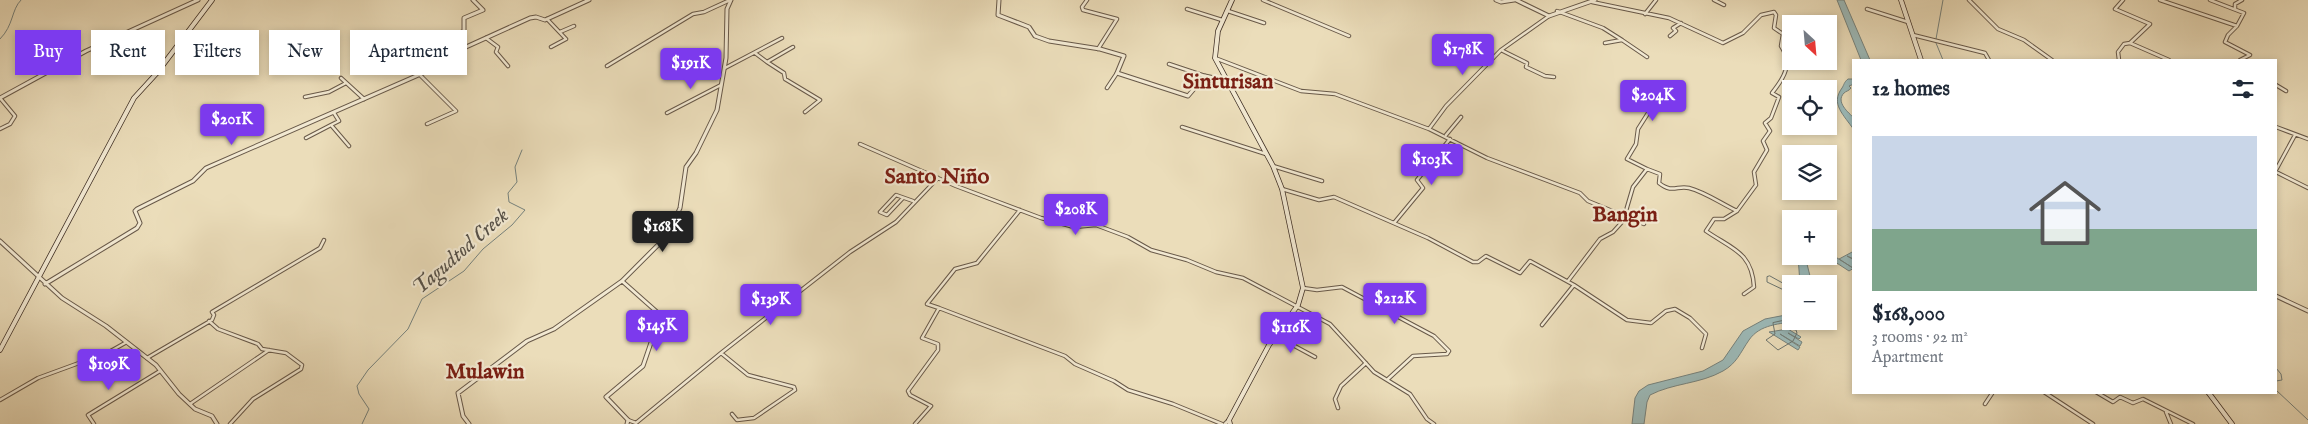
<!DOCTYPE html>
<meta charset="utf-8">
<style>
body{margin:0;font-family:"IM FELL English",serif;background:#f2f2f3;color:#1f2937;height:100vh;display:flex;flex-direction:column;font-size:19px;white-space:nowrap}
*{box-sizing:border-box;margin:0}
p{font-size:16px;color:#747a83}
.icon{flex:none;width:28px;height:28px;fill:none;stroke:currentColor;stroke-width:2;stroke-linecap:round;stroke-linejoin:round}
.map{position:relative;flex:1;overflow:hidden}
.details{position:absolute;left:1852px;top:59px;width:425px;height:335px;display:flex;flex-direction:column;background:#fff;border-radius:0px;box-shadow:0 2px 8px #0003}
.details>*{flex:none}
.hud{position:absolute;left:15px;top:30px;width:475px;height:45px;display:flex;gap:10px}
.needle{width:32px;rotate:154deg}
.controls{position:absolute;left:1782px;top:15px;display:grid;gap:10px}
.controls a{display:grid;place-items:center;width:55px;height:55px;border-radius:0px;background:#fff;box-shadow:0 2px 8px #0003;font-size:25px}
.price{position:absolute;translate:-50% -42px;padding:0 11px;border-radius:5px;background:#7c3aed;color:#fff;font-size:16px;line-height:32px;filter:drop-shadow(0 1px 2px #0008)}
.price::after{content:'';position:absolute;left:50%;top:30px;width:15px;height:11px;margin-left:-8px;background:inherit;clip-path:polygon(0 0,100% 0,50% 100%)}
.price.active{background:#222;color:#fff}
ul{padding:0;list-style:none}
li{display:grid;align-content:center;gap:10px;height:265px;padding:0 20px}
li+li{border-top:1px solid #e0e1e3}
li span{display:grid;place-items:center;height:155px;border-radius:0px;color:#555}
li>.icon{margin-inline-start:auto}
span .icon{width:90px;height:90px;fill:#fffc;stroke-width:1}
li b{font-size:21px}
h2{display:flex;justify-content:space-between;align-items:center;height:60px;padding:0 20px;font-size:21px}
.pill{padding:0 18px;border-radius:0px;background:#fff;box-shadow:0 2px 8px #0003;font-size:18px;line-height:45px}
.pill.active{background:#7c3aed;color:#fff}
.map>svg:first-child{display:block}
.water{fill:#9cbab9;stroke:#76827d}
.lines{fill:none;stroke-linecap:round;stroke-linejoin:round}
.shore{stroke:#6c746e;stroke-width:1}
.stream{stroke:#76827d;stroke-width:1}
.minor-casing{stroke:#685949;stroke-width:4.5}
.tertiary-casing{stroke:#685949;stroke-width:5}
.secondary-casing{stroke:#3d2d23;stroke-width:5.5}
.minor{stroke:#f2e9d2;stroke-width:2.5}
.tertiary{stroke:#f2e9d2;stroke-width:3}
.secondary{stroke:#f2e9d2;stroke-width:4}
.labels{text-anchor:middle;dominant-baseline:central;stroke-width:4.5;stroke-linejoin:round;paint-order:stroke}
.water-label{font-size:21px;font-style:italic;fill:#555048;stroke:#f2e9d2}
.quarter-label{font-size:22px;font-weight:bold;fill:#7a1f14;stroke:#f2e9d2}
</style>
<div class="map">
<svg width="2308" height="424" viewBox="0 0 2308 424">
<rect width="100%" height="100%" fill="#ebddba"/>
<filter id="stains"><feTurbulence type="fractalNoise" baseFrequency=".004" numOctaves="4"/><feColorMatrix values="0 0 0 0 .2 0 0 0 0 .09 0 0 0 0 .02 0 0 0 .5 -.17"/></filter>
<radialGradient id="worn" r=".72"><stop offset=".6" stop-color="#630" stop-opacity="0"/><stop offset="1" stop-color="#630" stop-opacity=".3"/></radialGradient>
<path class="water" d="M1837,0H1844L1870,60H1861Z
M1848,79H1854V84L1849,86L1851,88C1849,91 1846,91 1844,93C1835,102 1849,113 1854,118V130C1844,115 1830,104 1842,88C1844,85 1844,82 1848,79Z
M1854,251V259L1847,256L1854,260V268L1849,271L1826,256H1834L1853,268L1839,259Z
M1798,256H1809L1806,260L1812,284H1800Z
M1791,314V321H1797C1780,324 1760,324 1749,340C1740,353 1737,363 1723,371C1700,384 1673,383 1650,395L1647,402L1644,424H1632L1635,398L1639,391L1648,385L1703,371L1723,360L1743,331L1765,319Z
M1788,329L1801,337L1799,339L1788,333L1802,342L1800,346L1780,334L1800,347L1798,350L1769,332Z"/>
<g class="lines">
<path class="shore" d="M1770,276L1788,286L1789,290L1786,291L1767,282V277Z
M1782,321L1788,329L1796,330L1797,333L1793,341L1778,350L1766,340L1775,334L1773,323Z"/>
<path class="stream" d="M0,39C14,25 11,10 21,0
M1936,39L1943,0
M1936,43L1943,60
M2276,368L2281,374L2282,380L2276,381
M2276,390L2308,420
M362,424L369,409L359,394L357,386L368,370L408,329L422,299L464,271L483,249L512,225L525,210L509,202L508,193L517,182L515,167L522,150"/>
<g class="minor-casing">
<path id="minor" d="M1087,0L1082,7L1083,10L1117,19L1098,49
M1263,0L1349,36
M1714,0L1724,5
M1969,0L1998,29L2024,40L2052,60
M2123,0L2115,9L2150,24L2130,43L2169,60
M2160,0L2237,26L2244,13L2210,0
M1187,9L1222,20
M1867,9L1908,22
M2235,9V4L2242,0
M1228,11L1264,23
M1557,11L1603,28L1622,40L1605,43
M1645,14L1656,0
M1549,16L1501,50L1527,63L1526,67L1545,76L1554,77
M547,19L566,39L551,47
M2237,26L2228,35L2225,42L2250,55L2240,60
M560,32L574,26
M1913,35L1985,53L1989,60
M1670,36L1676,31L1673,28L1681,23
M486,38L498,47L496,52L508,66
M1622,40L1647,57
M755,53L767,62L793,47
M1215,58L1301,91L1335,94L1429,129L1487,158L1580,193L1588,201L1644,224
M2119,60L2118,52L2124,44L2130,43
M767,62L784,73L785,79L820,100L805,112
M1169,64L1205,76
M607,66L693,14L704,12L730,0
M431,68L412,45L436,34L445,40
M725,68L782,38
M419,74L456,111L427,124
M341,78L364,99
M2276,85L2286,91
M1107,88L1117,73
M1646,89L1657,99L1638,129L1636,144L1627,159L1647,169
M305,97L329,92L346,83
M0,98L15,116L10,124L0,129
M334,113L339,121L331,125L349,146
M667,113L721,85
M1182,127L1266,154
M2276,127L2308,139
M1429,129L1446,106L1501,50
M1446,135L1461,117
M306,138L331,125
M860,144L956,186L1041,218L1074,227L1096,225L1128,237L1151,250L1187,260L1216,272L1243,278L1330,324L1374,372L1410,394L1427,419L1434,424
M1273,166L1322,181
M2276,170L2295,135
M2276,172L2308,188
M1282,189L1319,200L1334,197L1428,238L1473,262H1478L1486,256L1520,273L1530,261L1574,285L1627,320L1651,323L1666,311L1675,309L1690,318L1706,334L1702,348
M903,198L887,215L880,212L896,195L913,201
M1737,211L1724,219H1714L1706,231C1732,249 1752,252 1754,287L1744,294
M1394,223L1423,188L1417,180L1450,139
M1568,281L1600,239L1613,232L1623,221L1633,187L1647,169L1660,174L1659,183C1673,194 1677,185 1689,188C1705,192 1722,204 1737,211L1756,185L1754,172L1767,150L1763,141L1770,131L1765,123L1771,118L1779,97L1772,93C1784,78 1793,64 1781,46L1783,34L1774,28L1776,15L1774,12L1761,15L1743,33L1723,43L1669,18L1592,2
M1303,288L1317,290L1342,287L1434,336L1449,351L1447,354L1413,356L1388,379
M939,308L1065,356L1075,364L1114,381L1128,390L1173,404L1222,424
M209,321L218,329L258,344L262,349L286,353L302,365L301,369L253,399L230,424
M1542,325L1574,285
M1276,336L1315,357
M147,358L212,320L214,315L212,312L320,248L324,240
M2044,392L2093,424
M2096,392L2113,402L2120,397L2133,403L2143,399L2193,424
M0,400L38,378L109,352L125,343
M190,404L269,350
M1985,404L1993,392
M1338,408L1335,399L1341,386L1366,363
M2166,412L2171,424
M732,414L737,420L754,418L795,390L794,387L748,375L721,353L850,252L896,222L938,178
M628,420L636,423L721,353
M94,424L88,415L160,371
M915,424L931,406L910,395L908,391L938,350V344L922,338L939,308L927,304L955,269L977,263L1020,210"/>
</g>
<g class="tertiary-casing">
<path id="tertiary" d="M999,0L998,15L1029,27L1035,36L1049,41L1100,49L1124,56L1117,73L1188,96L1205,76L1228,81
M1496,0L1501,2L1514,0
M1516,0L1549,16L1595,0
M455,52L530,18L536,17L545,20L589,0
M0,98L86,51L198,0
M0,241L62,298L106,326L156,365L179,394L195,409L212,416L217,424
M622,281L657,312V325L643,366L606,397L628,420L627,424
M45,284L137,228L140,223L135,211L137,209L193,181L206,168L455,59L458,56L445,40L464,31V18L483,10L473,0
M2276,296L2308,311
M469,424L463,416L458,393L527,341L554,329L622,281L668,235L680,208L686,167L696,153L717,110L726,58L727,9L731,0
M1225,424L1229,420"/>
</g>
<g class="secondary-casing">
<path id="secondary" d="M1901,0L1921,60
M0,350L134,98L156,74L212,0
M2208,392L2232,424
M1230,424L1229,420L1269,345L1298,305L1303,288L1282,189L1273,166L1215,58L1218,31L1232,0"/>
</g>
<use href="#minor" class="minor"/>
<use href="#tertiary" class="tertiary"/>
<use href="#secondary" class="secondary"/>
</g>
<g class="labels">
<g class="water-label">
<text transform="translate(461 252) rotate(-41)">Tagudtod Creek</text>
</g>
<g class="quarter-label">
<text x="1228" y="82">Sinturisan</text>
<text x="937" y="177">Santo Niño</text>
<text x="1625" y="215">Bangin</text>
<text x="485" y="372">Mulawin</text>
</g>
</g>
<rect width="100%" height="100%" filter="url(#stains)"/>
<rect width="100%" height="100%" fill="url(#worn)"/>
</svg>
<div class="controls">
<a><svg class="needle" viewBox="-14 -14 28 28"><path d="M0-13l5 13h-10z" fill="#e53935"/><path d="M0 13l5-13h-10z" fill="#747a83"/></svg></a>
<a><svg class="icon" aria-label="locate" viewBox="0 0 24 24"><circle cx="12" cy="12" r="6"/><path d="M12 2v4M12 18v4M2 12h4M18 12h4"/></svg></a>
<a><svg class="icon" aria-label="layers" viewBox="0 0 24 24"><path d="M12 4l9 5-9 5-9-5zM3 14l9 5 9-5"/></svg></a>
<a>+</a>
<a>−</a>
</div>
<b class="price" style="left:1463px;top:76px">$178K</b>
<b class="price" style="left:691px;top:90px">$191K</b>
<b class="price" style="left:1653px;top:122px">$204K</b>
<b class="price" style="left:232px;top:146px">$201K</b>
<b class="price" style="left:1432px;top:186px">$103K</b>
<b class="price" style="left:1076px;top:236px">$208K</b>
<b class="price active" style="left:663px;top:253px">$168K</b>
<b class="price" style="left:1395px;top:325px">$212K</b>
<b class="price" style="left:771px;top:326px">$139K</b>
<b class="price" style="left:657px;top:352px">$145K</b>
<b class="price" style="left:1291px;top:354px">$116K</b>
<b class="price" style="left:109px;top:391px">$109K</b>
<div class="hud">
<a class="pill active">Buy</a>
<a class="pill">Rent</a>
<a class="pill">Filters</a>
<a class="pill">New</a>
<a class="pill">Apartment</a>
</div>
<section class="details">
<h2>12 homes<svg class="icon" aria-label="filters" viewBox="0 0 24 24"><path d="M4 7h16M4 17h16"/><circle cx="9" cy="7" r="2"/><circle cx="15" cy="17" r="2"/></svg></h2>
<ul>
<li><span style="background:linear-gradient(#c9d6e8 60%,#7fa58c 0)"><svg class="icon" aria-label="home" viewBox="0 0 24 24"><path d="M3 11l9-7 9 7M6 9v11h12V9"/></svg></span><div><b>$168,000</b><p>3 rooms · 92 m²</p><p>Apartment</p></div></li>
</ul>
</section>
</div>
